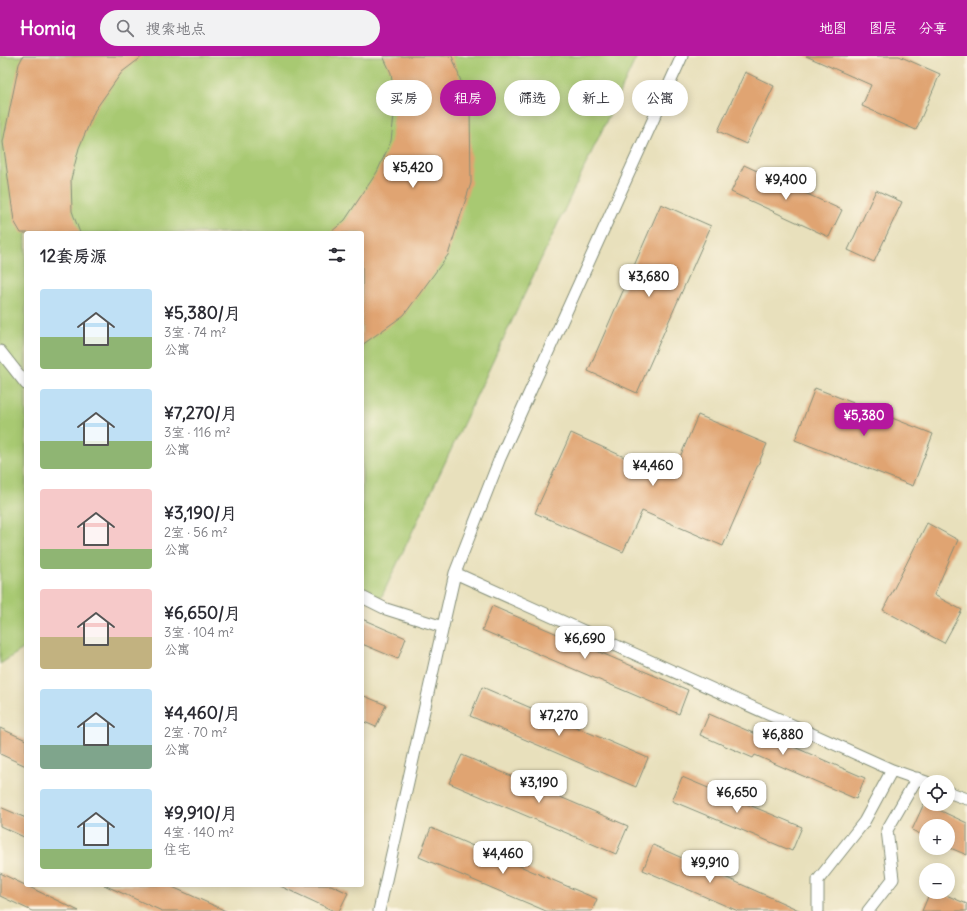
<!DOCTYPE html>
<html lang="zh">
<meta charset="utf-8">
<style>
body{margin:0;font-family:Delius,"LXGW WenKai TC",sans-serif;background:#f2f2f3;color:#2b2b33;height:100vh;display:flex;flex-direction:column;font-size:15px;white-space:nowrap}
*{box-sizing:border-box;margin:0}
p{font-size:13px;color:#7c7c81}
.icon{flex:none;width:22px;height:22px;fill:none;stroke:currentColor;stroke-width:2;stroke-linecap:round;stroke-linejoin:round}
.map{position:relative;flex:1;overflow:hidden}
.panel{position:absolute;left:24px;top:175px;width:340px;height:656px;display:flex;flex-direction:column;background:#fff;border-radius:4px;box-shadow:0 2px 10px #0003}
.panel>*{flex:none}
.guide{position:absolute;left:376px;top:24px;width:380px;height:36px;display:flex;gap:8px}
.fabs{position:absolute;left:919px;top:719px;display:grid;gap:8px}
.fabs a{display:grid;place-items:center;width:36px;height:36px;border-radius:50%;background:#fff;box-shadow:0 2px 10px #0003;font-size:20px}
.price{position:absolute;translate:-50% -34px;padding:0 9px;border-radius:8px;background:#fff;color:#222;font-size:13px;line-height:26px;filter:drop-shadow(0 1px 2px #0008)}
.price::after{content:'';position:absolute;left:50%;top:24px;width:12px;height:9px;margin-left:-6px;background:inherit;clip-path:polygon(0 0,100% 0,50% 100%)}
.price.on{background:#b5179e;color:#fff}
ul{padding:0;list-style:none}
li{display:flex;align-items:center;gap:12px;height:100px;padding:0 16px}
li span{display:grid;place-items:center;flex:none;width:112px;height:80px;border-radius:4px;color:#555}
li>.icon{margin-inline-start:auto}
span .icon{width:48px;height:48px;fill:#fffc;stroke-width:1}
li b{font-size:17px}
h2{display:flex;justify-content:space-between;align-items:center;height:48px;padding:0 16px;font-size:17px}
.chip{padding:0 14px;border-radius:18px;background:#fff;box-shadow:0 2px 10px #0003;font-size:14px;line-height:36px}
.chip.on{background:#b5179e;color:#fff}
header{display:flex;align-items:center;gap:24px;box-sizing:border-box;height:56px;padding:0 20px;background:#b5179e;color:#fff}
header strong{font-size:19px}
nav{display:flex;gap:22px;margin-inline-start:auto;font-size:14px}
.search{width:280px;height:36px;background:#f2f2f3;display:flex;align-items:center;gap:10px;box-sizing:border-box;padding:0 14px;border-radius:22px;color:#7c7c81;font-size:15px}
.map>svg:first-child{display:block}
.green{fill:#a8c972;stroke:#648353}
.building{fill:#e0a472}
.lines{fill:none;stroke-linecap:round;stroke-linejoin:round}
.street-casing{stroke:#848e78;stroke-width:13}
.street{stroke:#fff;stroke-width:11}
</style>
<header>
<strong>Homiq</strong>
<div class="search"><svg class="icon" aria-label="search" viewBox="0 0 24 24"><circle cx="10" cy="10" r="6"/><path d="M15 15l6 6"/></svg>搜索地点</div>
<nav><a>地图</a><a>图层</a><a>分享</a></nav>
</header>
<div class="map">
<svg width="967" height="855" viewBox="0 0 967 855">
<rect width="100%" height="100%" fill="#fcf5e5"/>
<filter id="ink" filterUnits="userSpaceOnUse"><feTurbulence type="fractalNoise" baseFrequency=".025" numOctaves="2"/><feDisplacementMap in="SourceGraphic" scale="8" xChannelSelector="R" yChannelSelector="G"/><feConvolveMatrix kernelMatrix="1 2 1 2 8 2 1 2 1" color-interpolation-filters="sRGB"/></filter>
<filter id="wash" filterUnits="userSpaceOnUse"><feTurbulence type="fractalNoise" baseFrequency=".012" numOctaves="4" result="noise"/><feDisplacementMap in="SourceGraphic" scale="16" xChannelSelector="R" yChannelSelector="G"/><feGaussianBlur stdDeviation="0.9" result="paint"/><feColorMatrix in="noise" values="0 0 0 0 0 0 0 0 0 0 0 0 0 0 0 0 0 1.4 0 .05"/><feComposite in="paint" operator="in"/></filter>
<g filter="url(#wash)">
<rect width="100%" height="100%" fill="#e8e0bc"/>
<path class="green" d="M0,0H637L381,542L362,535V177H26V591L0,608Z"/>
<g id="blocks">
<path class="building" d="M23,0H143L122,16L95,54L79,92L71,123L72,155L80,177H21L14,165L3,86L19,8Z
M383,0H452L470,51L471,127L448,199L404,259L362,289V177H330L345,164L377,116L391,85L395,51L391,17Z
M806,0H899L940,18L916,74L862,50L871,29Z
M745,16L774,30L746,88L718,75Z
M744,109L842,154L829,181L731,136Z
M876,134L902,146L874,206L848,194Z
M661,148L711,170L637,337L588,315Z
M815,332L933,378L913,430L795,384Z
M698,359L767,388L723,490L642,455L623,496L535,457L571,377L671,422Z
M927,467L958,484L934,539L962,554L944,587L883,554Z
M492,550L688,634L679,658L482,574Z
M362,563L406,582L398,603L362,588Z
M482,631L648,702L636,731L470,660Z
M362,639L386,649L376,671L362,665Z
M709,658L767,683L769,680L865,722L856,743L755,699L753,702L700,679Z
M0,672L26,684V710L0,698Z
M462,699L628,770L616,798L449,727Z
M682,721L802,771L792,795L672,745Z
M926,743V748L967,767V799L948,791V770H926V781L912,774Z
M0,751L26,762V782L0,770Z
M431,772L597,843L592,855H546L419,801Z
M653,789L801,855H738L643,814Z
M0,817L79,855H32L0,840Z
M104,829H168L226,855H162Z
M278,829H331L348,837L339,855H334Z
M930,836H939L967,848V855H922Z"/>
</g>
</g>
<g filter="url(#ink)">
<use href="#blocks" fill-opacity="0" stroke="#848e78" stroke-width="1"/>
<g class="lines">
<g class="street-casing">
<path id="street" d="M0,295L26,328
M455,517L892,714L926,726
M362,541L386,553L443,571
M948,736L967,743
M379,855L455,517L500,402L682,0
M818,855V824L864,766L892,714
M868,855L893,823L887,774L917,722"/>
</g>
<use href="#street" class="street"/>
</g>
</g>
</svg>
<div class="fabs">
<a><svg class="icon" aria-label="locate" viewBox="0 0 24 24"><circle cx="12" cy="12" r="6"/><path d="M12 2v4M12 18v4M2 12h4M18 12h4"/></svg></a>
<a>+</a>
<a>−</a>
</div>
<b class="price" style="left:413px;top:133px">¥5,420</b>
<b class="price" style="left:786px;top:145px">¥9,400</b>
<b class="price" style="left:649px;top:242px">¥3,680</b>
<b class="price on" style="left:864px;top:381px">¥5,380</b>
<b class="price" style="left:653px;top:431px">¥4,460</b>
<b class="price" style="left:585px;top:604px">¥6,690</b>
<b class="price" style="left:559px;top:681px">¥7,270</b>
<b class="price" style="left:783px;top:700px">¥6,880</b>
<b class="price" style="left:539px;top:748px">¥3,190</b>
<b class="price" style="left:737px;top:758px">¥6,650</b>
<b class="price" style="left:503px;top:819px">¥4,460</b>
<b class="price" style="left:710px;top:828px">¥9,910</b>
<div class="guide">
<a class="chip">买房</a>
<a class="chip on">租房</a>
<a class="chip">筛选</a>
<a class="chip">新上</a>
<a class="chip">公寓</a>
</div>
<section class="panel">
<h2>12套房源<svg class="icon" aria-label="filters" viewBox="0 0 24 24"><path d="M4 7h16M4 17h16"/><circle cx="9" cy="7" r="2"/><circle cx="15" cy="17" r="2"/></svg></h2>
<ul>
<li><span style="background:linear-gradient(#bfe0f5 60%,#8fb573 0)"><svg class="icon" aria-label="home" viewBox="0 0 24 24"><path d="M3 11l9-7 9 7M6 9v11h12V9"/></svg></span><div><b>¥5,380/月</b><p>3室 · 74 m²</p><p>公寓</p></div></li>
<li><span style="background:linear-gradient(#bfe0f5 65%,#8fb573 0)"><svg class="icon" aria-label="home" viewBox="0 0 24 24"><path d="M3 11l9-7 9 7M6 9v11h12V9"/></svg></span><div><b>¥7,270/月</b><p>3室 · 116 m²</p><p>公寓</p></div></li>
<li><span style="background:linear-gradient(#f6c9c9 75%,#8fb573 0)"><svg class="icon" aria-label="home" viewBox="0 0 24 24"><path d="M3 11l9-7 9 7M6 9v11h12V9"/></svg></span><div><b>¥3,190/月</b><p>2室 · 56 m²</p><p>公寓</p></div></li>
<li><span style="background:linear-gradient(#f6c9c9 60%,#c2b280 0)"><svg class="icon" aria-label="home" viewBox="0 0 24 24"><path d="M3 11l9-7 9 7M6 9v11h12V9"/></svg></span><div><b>¥6,650/月</b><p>3室 · 104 m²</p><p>公寓</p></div></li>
<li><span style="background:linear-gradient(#bfe0f5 70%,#7fa58c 0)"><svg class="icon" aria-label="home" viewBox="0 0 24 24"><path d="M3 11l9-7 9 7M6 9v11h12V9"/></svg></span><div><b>¥4,460/月</b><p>2室 · 70 m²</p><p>公寓</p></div></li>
<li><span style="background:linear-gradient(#bfe0f5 75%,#8fb573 0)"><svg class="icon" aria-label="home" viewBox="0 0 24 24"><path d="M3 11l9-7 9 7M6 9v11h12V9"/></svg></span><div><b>¥9,910/月</b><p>4室 · 140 m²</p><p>住宅</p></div></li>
</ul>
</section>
</div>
